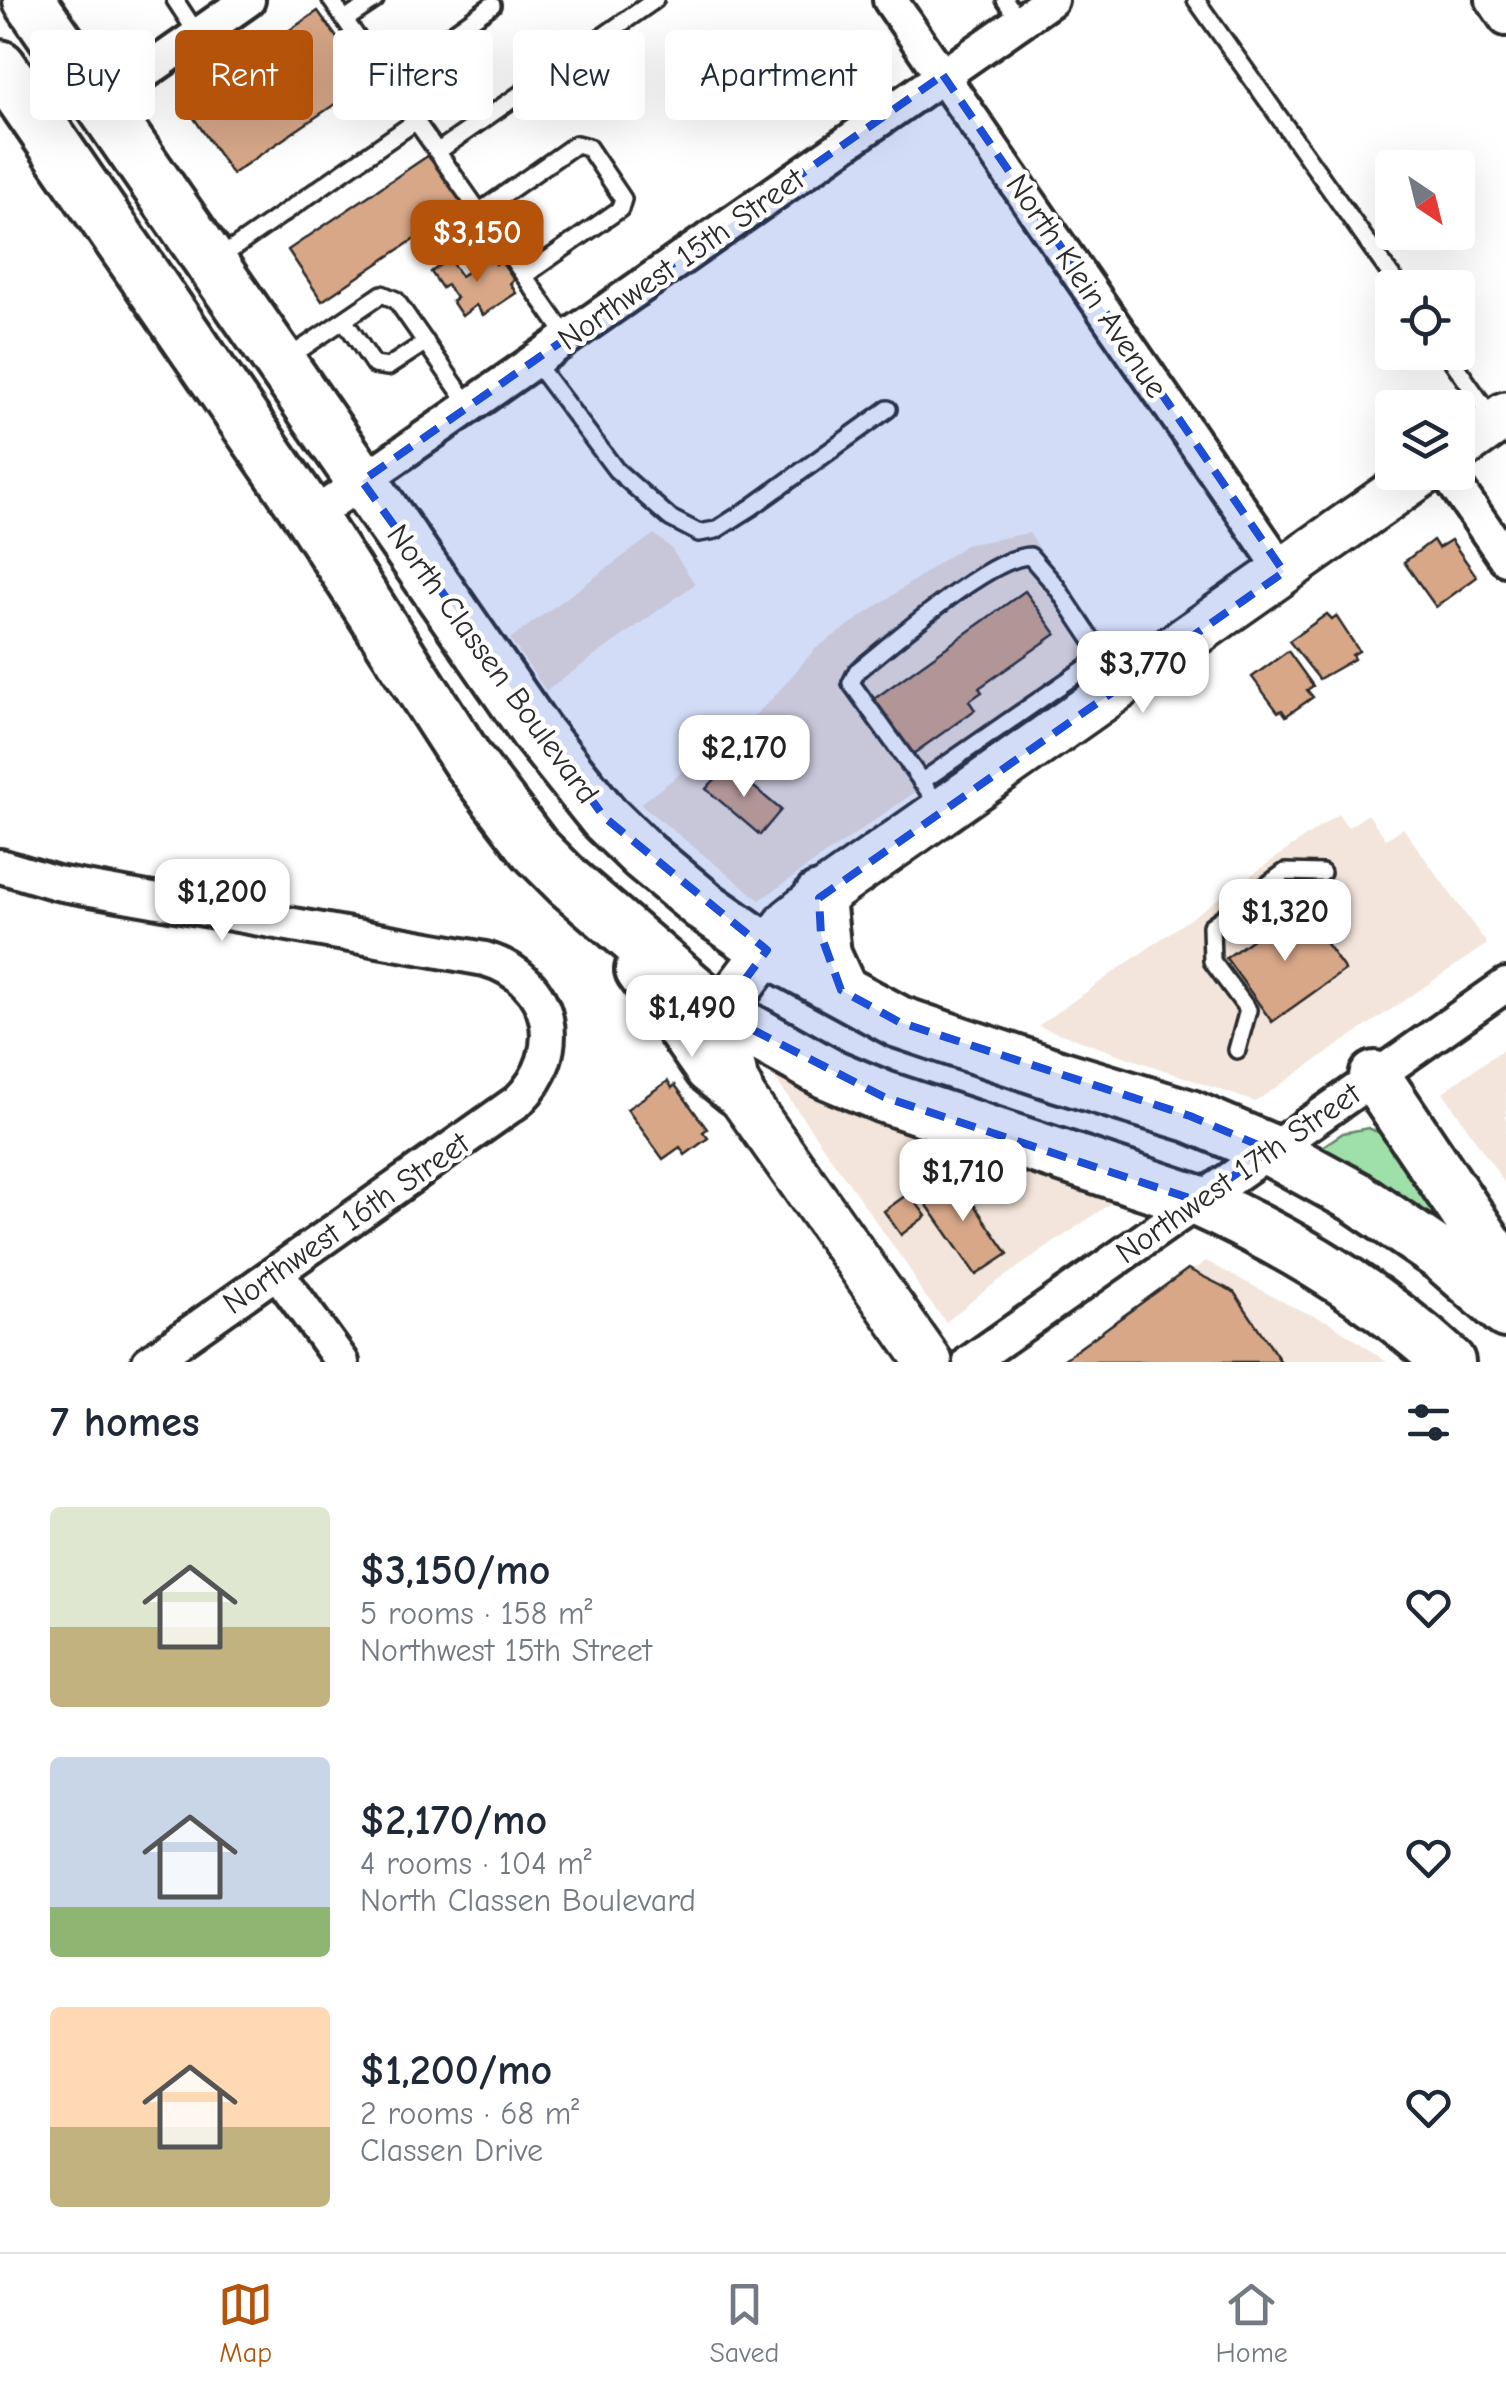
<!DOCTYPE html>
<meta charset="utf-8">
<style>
body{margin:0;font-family:"Comic Neue",sans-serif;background:#f6f6f7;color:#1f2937;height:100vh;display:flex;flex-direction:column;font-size:38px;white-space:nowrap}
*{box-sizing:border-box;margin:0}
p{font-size:32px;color:#747a83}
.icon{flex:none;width:55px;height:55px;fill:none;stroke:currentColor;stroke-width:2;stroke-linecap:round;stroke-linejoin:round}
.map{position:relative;height:1362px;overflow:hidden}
.panel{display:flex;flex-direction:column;background:#fff;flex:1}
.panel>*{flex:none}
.hud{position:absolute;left:30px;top:30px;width:1000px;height:90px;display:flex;gap:20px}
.needle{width:65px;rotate:145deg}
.controls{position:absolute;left:1375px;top:150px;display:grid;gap:20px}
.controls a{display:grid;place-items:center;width:100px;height:100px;border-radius:10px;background:#fff;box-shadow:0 10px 40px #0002;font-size:50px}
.price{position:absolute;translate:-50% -85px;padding:0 22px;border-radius:20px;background:#fff;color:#222;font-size:32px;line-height:65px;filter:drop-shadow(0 2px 5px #0008)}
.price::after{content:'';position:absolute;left:50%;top:60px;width:30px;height:22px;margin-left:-15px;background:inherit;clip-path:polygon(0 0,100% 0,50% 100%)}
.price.selected{background:#b45309;color:#fff}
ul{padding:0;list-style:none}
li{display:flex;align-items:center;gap:30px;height:250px;padding:0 50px}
li span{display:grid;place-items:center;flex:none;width:280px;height:200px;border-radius:10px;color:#555}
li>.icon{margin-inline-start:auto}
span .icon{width:120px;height:120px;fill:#fffc;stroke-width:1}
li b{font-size:42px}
h2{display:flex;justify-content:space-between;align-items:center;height:120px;padding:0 50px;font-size:42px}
.tag{padding:0 35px;border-radius:10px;background:#fff;box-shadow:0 10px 40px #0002;font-size:35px;line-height:90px}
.tag.selected{background:#b45309;color:#fff}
.dock{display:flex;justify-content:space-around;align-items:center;height:140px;border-top:2px solid #e0e1e3;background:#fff;font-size:28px;color:#747a83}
.dock a{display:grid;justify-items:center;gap:5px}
.dock .selected{color:#b45309}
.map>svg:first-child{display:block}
.built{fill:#f3e5db}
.green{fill:#9fe0aa;stroke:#65866a;stroke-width:2.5}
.building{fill:#d7a788;stroke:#2b2b2b;stroke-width:2.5}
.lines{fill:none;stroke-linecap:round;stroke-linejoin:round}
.lane-casing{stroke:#2b2b2b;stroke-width:22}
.street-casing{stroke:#2b2b2b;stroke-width:40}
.secondary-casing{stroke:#2b2b2b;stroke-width:52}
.primary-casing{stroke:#2b2b2b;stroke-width:58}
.lane{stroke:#fff;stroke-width:15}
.street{stroke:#fff;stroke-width:32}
.secondary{stroke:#fff;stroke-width:45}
.primary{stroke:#fff;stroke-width:50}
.marked{fill:#1d4ed8;fill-opacity:0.2;stroke:#1d4ed8;stroke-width:8;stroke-dasharray:20 12;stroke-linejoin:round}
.labels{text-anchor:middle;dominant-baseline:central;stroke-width:9;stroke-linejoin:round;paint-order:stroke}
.street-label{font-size:32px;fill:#2b2b2b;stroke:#fff}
</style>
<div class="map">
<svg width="1506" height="1362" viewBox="0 0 1506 1362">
<rect width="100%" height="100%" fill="#fff"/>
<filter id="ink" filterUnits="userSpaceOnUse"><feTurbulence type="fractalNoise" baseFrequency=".01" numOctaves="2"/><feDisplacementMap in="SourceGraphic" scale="20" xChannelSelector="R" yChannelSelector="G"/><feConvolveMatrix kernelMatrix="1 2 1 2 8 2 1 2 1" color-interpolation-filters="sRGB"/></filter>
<g filter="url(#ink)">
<path class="built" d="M1029,533L1112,655L760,900L640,804L742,727L772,699L815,649L965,545Z
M654,534L670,547L695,584L546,691L510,639Z
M1338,814L1348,827L1368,814L1386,839L1403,828L1487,944L1255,1102L1038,1026Z
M1506,1047V1185L1443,1092Z
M767,1067L845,1109L907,1133L1028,1173L1121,1196L984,1291L946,1322L921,1291L910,1270Z
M1206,1261L1289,1305L1331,1323L1387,1362H1061Z"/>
<path class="green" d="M1368,1128L1387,1136L1470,1247L1317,1150L1343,1133Z"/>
<path class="building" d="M318,11L342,45L354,36L369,59L360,66L369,81L232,174L183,102Z
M429,155L464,206L322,301L288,250Z
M490,256L496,264L500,260L514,280L510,283L516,293L483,315L476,305L462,316L452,301L456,298L447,285L442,288L431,272L449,259L461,276Z
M1433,540L1438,548L1451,540L1477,577L1436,607L1404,562Z
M1025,591L1056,634L979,688L982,692L969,701L975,710L913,754L874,699Z
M1327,614L1332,619L1336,616L1359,651L1352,655L1354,659L1319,679L1289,641Z
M1288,651L1313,686L1307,690L1313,697L1286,716L1282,710L1278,712L1252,677Z
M728,765L781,810L760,835L706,789Z
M1299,906L1345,970L1272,1022L1226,958Z
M668,1081L672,1088L675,1085L707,1129L703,1132L708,1138L685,1155L680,1147L663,1159L627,1109Z
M927,1141L969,1154L957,1188L916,1179Z
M919,1179L963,1189L1008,1254L976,1275L915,1188Z
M909,1193L926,1216L901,1235L884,1211Z
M1188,1269L1234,1292L1281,1362H1060Z"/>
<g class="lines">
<g class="lane-casing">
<path id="lane" d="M175,0L198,35
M331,0L567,337
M1005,0L1020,21
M1196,0L1400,288
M345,20L375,0
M387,80L492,5
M437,152L655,0
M479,212L576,144L588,147L623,199L620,209L524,276
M218,259L416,121
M344,320L374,365L388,367L426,342
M1446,352L1493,419
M285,360L382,294L396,300L469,405
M534,361L616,470L670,518L699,533L716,530L752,507L888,409
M921,782L1103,656
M940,807L851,683L857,671C893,643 988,557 1030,556L1056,586L1120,682
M1237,1050L1248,1010L1212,961L1211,926L1285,872L1322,873"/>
</g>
<g class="street-casing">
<path id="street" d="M890,0L1284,572
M1493,0L1506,19
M101,103L248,0
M1446,472L1506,559
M311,517L1051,0
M0,866L57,883L485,959C554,979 568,1052 518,1101L149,1362
M277,1272L342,1362
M970,1362L1506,985"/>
</g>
<g class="secondary-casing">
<path id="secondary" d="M1458,449L1506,415
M929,1362L737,1090L720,1013L790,921L819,898L1424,472"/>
</g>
<g class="primary-casing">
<path id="primary" d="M29,0L537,733L604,817L644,856L704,906L767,950L899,1022L1059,1076L1190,1116L1270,1150L1356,1197L1442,1256L1506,1312
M0,66L311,517L468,761L534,848L569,883L720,1013L827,1073L884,1097L1198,1201C1289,1242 1375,1294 1449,1362
M819,898L825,955L841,990
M641,970L710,1068L737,1090
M1375,1077L1489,1247L1506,1290"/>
</g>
<use href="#lane" class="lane"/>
<use href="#street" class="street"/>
<use href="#secondary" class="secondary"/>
<use href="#primary" class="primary"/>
</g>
</g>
<path class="marked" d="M943,75L1284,572L819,898L821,935L841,990L899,1022L1190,1116L1270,1150L1198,1201L884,1097L720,1013L767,950L604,817L362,481Z"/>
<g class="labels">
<g class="street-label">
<text transform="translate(681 259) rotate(-35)">Northwest 15th Street</text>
<text transform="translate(1087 286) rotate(56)">North Klein Avenue</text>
<text transform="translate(493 664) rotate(54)">North Classen Boulevard</text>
<text transform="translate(1238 1173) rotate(-35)">Northwest 17th Street</text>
<text transform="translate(346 1223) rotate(-35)">Northwest 16th Street</text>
</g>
</g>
</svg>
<div class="controls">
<a><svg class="needle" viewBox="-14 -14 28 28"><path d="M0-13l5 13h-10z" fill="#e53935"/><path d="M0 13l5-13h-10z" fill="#747a83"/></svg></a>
<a><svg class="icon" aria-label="locate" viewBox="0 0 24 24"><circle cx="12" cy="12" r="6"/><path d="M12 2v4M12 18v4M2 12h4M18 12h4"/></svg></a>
<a><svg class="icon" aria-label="layers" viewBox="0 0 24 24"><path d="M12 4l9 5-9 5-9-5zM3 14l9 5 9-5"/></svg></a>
</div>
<b class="price selected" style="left:477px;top:285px">$3,150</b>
<b class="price" style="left:1143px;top:716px">$3,770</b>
<b class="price" style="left:744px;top:800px">$2,170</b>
<b class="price" style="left:222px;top:944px">$1,200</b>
<b class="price" style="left:1285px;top:964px">$1,320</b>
<b class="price" style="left:692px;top:1060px">$1,490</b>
<b class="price" style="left:963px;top:1224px">$1,710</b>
<div class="hud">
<a class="tag">Buy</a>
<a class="tag selected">Rent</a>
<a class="tag">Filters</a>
<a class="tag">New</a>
<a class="tag">Apartment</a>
</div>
</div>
<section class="panel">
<h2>7 homes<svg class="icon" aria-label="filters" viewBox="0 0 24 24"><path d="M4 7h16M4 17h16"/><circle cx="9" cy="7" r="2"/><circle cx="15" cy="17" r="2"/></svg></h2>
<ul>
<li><span style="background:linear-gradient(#dfe7d0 60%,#c2b280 0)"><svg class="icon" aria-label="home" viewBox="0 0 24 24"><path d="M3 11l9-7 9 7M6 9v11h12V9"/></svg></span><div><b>$3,150/mo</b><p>5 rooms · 158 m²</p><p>Northwest 15th Street</p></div><svg class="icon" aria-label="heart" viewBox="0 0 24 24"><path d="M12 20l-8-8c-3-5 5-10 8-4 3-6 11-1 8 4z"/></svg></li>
<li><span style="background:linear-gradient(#c9d6e8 75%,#8fb573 0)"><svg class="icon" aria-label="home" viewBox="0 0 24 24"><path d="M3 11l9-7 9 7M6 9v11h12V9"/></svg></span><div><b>$2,170/mo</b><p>4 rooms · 104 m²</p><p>North Classen Boulevard</p></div><svg class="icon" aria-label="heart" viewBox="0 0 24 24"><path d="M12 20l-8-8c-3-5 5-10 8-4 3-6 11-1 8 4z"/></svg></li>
<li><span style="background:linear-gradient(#ffd9b3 60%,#c2b280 0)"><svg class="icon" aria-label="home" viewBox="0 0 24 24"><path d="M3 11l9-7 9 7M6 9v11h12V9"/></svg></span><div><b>$1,200/mo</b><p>2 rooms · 68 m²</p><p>Classen Drive</p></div><svg class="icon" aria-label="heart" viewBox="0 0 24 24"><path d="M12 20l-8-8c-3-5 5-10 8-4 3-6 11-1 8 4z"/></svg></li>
</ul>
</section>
<nav class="dock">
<a class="selected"><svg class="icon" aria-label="map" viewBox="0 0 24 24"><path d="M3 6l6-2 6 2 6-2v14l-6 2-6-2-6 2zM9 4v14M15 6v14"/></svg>Map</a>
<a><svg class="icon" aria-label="saved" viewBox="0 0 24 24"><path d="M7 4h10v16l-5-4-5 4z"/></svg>Saved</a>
<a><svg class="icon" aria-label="home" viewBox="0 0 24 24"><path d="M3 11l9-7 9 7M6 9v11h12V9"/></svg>Home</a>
</nav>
